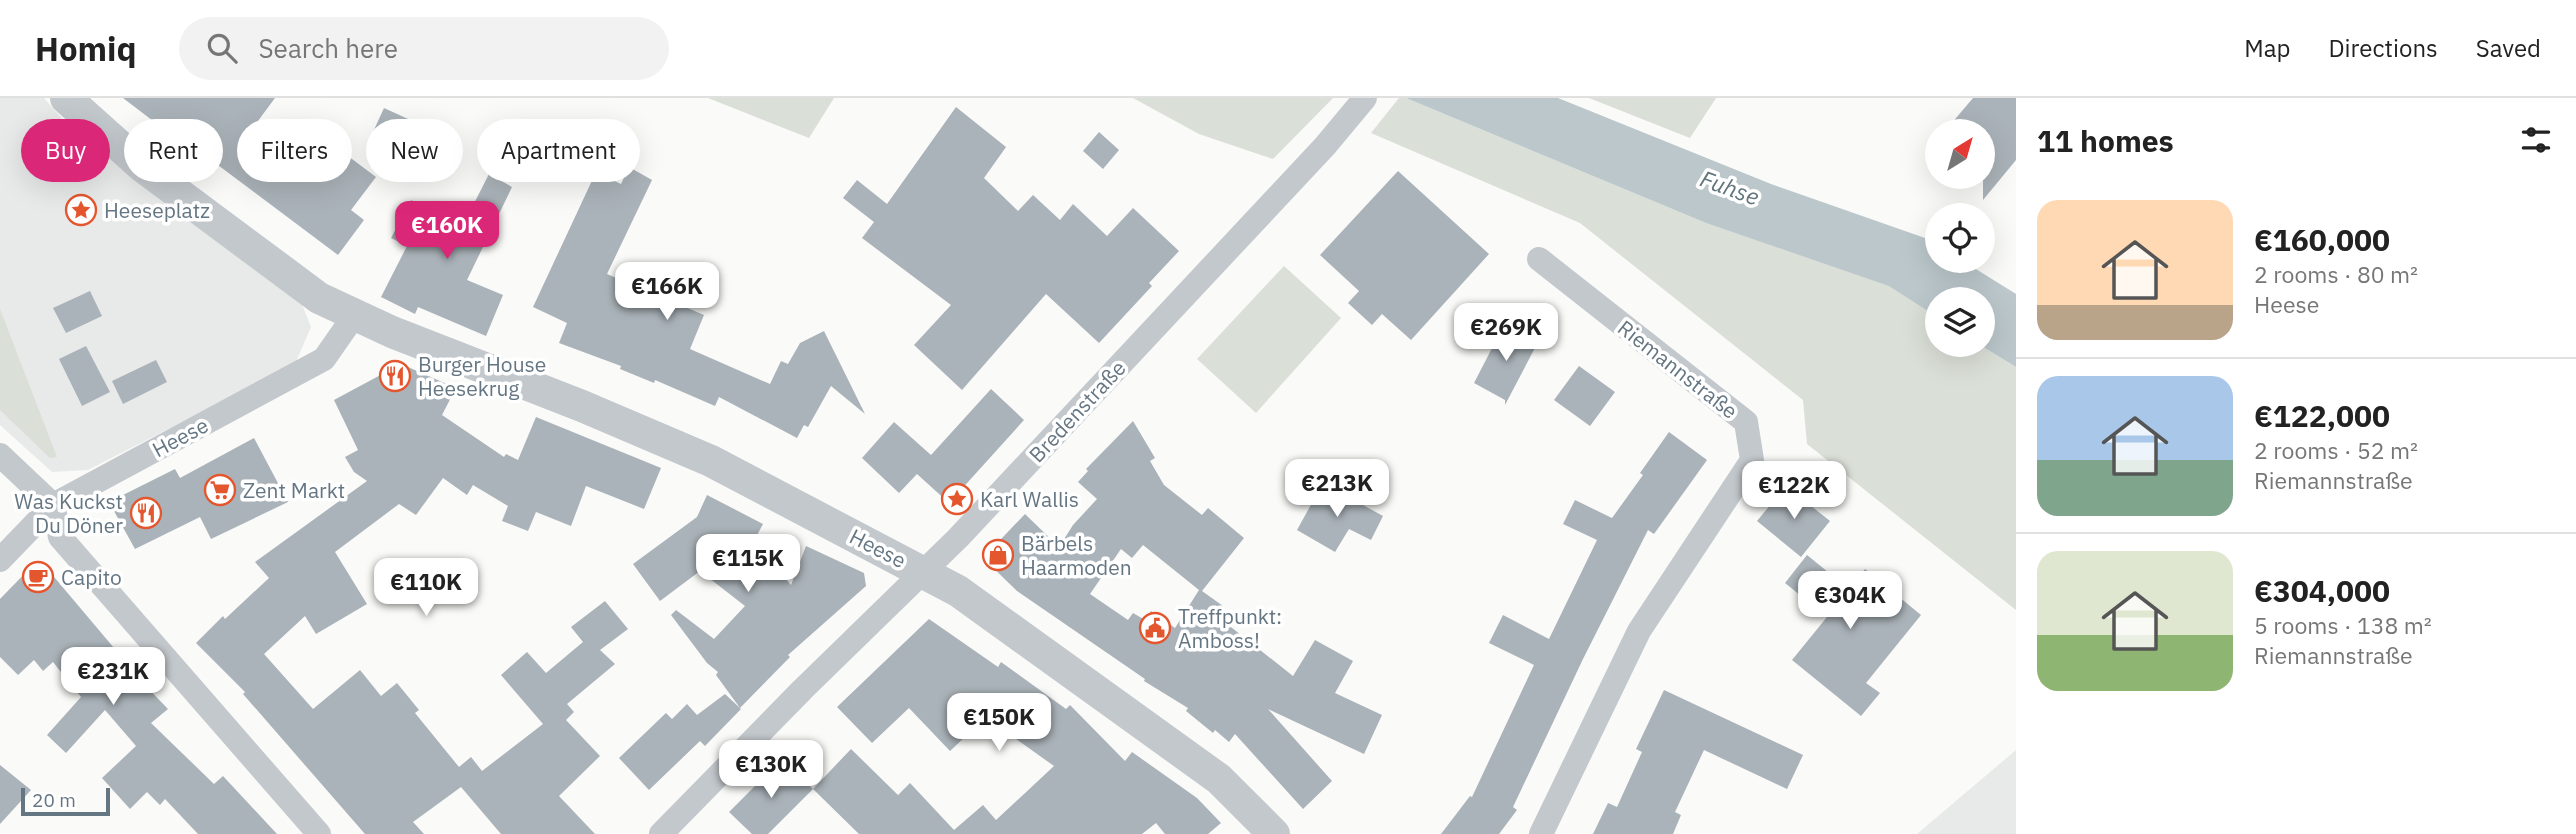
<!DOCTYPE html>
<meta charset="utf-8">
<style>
body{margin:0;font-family:"IBM Plex Sans",sans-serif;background:#f2f2f2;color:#222;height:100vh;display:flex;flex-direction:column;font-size:26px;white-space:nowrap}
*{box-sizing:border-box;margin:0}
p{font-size:23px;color:#767676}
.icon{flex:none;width:38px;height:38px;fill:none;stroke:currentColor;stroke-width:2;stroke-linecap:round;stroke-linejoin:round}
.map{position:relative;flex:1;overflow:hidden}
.side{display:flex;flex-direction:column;background:#fff;width:560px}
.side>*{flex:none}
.banner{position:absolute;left:21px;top:21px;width:665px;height:63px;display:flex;gap:14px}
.needle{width:46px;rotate:37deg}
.tools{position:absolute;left:1925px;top:21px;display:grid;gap:14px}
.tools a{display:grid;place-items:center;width:70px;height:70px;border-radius:50%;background:#fff;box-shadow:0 7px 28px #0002;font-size:35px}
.scale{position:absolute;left:21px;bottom:18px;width:89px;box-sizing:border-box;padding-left:7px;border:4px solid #657683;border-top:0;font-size:19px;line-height:24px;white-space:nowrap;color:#657683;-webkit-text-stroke:5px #fff;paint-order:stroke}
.price{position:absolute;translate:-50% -60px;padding:0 16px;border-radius:14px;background:#fff;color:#222;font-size:23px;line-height:46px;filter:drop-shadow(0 2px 4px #0008)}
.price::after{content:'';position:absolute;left:50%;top:42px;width:21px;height:16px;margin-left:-10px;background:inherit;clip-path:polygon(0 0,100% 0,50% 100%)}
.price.active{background:#db2777;color:#fff}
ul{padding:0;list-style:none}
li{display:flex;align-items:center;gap:21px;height:175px;padding:0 21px}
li+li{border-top:2px solid #e0e0e0}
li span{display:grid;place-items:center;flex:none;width:196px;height:140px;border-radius:21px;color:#555}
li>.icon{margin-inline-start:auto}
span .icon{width:84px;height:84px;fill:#fffc;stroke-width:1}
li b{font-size:30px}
h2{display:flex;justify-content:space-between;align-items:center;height:84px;padding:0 21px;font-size:30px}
.chip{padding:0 24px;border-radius:32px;background:#fff;box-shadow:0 7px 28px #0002;font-size:24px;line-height:63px}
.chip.active{background:#db2777;color:#fff}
header{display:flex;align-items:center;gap:42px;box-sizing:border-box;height:98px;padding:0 35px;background:#fff;border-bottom:2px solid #e0e0e0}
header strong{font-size:33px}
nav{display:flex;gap:38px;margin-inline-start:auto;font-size:24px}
.search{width:490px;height:63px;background:#f2f2f2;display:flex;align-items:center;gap:18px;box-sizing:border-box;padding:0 24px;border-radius:38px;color:#767676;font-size:26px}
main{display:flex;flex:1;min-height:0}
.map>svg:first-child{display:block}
.built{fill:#e8e9e9}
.green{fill:#dadfd7}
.water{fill:#bbc7cb}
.building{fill:#aab3b9;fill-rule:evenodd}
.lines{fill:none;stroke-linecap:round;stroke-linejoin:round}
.minor{stroke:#c3c8cc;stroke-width:24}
.tertiary{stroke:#c3c8cc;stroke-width:32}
.labels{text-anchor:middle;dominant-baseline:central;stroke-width:7;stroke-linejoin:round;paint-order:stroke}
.poi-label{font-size:21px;fill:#657683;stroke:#fff;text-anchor:start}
.street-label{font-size:21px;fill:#657683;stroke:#fff}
.water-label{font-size:23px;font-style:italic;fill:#60757c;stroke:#fff}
</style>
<header>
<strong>Homiq</strong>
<div class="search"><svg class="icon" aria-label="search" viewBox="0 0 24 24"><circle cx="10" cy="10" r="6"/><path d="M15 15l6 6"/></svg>Search here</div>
<nav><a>Map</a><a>Directions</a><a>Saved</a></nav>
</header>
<main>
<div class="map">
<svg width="2016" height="736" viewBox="0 0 2016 736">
<rect width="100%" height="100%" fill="#fafaf8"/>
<path class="built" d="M0,0H44L72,32L301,204L311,229L295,266L88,372L52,374L0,327Z
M2016,652V736H1917Z"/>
<path class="green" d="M708,0H834L809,40Z
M1133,0H1333L1273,61L1199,36Z
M1399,0H1406L1706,125L1890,188L1937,219V247H1980L2016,269V512L1807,346L1803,302L1580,125L1371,35Z
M1589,0H1716L1690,40Z
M1284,168L1341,220L1256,315L1197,261Z
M0,211L55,354L57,359L50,360L0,312Z"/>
<path class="water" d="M1406,0H1558L1771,86L1925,140L1937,147V163H1963L2016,196V269L1980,247H1983V201H1937V219L1889,188L1706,125Z"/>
<path class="building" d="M123,0H275L249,35L295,70L320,37L376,79L351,112L364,122L338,157L163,26L161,29Z
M1973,0H2016V62L1983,102V33H1945Z
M956,9L1006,49L984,80L1018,113L1033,97L1060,122L1073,106L1107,138L1133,110L1179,153L1149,185L1152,188L1099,245L1046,196L962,292L914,247L951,207L862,140L874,124L843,100L857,82L887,106Z
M384,10L417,25L401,47L373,34Z
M1099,34L1119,52L1103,71L1083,53Z
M629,69L652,82L607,176L704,217L690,251L770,286L781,263L788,266L800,245L824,233L865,316L831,288L808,329L804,327L797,340L719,299L715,308L655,282L654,285L620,271L621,268L559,245L567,225L533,209L596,74L621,86Z
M1398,73L1489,156L1411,242L1382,216L1372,227L1348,205L1359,193L1320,157Z
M489,76L512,89L467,182L503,197L486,238L418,209L415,216L381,199L407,148L391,140L411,102L462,129Z
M90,193L102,218L66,235L53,210Z
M1504,227L1538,244L1505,307V302L1474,285Z
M86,248L110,294L82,308L59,261Z
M156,262L167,284L123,306L112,283Z
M401,266L456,290L442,317L504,359L506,356L518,362L536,319L661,370L644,411L586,388L571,428L536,414L528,433L502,423L508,408L473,387L467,397L443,380L416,417L399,406L335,454L367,506L316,536L305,518L264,556L313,611L360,572L381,598L397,585L419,612L415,615L459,669L471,659L482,673L543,626L501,577L527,554L546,575L583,544L571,529L605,503L628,531L600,552L615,566L567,606L574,614L566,622L600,658L559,698L595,736H501L461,689L413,724L424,736H365L243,596L245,594L196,545L223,518L225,521L269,480L255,464L367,383L354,374L345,359L358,352L334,302Z
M1579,268L1615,294L1590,328L1554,302Z
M991,291L1024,322L949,405L917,376L899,395L862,360L894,324L931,357Z
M1133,323L1155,360L1150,363L1164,387L1202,417L1208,410L1244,440L1202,493L1223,508L1217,518L1293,578L1315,542L1353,563L1335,595L1382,617L1364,656L1268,611L1332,683L1303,711L1235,636L1229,644L1215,632L1213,635L1186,613L1188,610L1144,583L1145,581L1017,493L983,460L1025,416L1059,449L1073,427L1097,401L1078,384L1088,373L1086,371ZM1143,447L1199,492L1175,530L1151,513L1145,522L1133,515L1128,522L1090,496L1121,451L1132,460Z
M1669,334L1707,362L1654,436L1648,432L1583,561L1513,709L1517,712L1499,736H1441L1470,698L1472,699L1534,567L1489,545L1503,517L1549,541L1597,442L1563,426L1575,402L1612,420L1643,377L1640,375Z
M254,340L288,404L211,441L200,419L135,451L109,404L175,371L180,380Z
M1323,385L1383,418L1371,442L1349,431L1335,454L1297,432Z
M1786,388L1830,423L1801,459L1757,423Z
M707,397L763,426L754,443L791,487L806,448L864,475L866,488L788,557L790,559L740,610L716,577L718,574L707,565L671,517L676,512L714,541L745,508L700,473L660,503L633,466L697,419Z
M1807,457L1849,491L1865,471L1921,517L1866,585L1880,595L1861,618L1792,562L1827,519L1785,485Z
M34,466L44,467L114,550L111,552L168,611L151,625L214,686L223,678L277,736H198L165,701L160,707L147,694L130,711L102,680L136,648L105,612L66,655L47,637L81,599L53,564L43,573L34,562L18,577L0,559V501Z
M929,521L998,569L1001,564L1066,611L1070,607L1125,663L1132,654L1197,700L1221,725L1208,736H1165L1156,725L1142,736H859L813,691L851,651L898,697L910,685L954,732L983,707L996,722L1054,668L1002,631L997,638L980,625L950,653L909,610L872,645L837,609Z
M1664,592L1803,657L1787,691L1704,652L1675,714L1681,717L1673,736H1593L1608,705L1617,709L1642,654L1636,651Z
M725,596L741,611L705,648L700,643L649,692L619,660L666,615L672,621L687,606L697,617Z
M782,661L813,691L768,736H752L729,714Z
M0,667L31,692L0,726Z"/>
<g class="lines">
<path class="minor" d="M1539,161L1746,324L1752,362L1639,533L1541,736
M0,357L53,407L324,261L354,218
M53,407L60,439L319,736
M0,462L53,407
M661,736L802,592L958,440L1325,48L1365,0"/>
<path class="tertiary" d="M66,0L143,69L319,200L392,234L582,308L711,363L958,493L1219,681L1274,736"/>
</g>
<defs>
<g id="sight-ring" transform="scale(1.575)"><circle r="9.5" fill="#fff" stroke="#e4572e" stroke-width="1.5"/><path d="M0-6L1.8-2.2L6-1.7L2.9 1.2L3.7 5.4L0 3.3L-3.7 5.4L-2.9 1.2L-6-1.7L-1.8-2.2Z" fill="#e4572e"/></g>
<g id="restaurant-ring" transform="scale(1.575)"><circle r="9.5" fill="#fff" stroke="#e4572e" stroke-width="1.5"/><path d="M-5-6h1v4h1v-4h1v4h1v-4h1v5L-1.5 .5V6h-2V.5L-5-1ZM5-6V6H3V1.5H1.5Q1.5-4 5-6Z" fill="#e4572e"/></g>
<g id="supermarket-ring" transform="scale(1.575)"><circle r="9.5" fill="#fff" stroke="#e4572e" stroke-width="1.5"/><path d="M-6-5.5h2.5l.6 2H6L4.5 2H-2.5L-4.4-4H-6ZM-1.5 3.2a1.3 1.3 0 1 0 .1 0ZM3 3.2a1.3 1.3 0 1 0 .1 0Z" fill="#e4572e"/></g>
<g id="shop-ring" transform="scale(1.575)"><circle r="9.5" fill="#fff" stroke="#e4572e" stroke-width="1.5"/><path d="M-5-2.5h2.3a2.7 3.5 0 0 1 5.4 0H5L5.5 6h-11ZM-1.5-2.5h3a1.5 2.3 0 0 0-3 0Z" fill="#e4572e"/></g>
<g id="cafe-ring" transform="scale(1.575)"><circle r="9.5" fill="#fff" stroke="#e4572e" stroke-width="1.5"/><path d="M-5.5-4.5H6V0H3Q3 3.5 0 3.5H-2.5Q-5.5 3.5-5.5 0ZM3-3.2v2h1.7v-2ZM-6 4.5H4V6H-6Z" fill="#e4572e"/></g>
<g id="civic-ring" transform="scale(1.575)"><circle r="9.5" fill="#fff" stroke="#e4572e" stroke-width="1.5"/><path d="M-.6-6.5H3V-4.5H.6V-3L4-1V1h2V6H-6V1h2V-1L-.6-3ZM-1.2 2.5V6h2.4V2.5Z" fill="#e4572e"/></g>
</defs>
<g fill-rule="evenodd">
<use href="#sight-ring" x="81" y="112"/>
<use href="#restaurant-ring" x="395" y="278"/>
<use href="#supermarket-ring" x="220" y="392"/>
<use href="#sight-ring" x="957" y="401"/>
<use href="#restaurant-ring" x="146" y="415"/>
<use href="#shop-ring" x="998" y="457"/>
<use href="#cafe-ring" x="38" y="479"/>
<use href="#civic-ring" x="1155" y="530"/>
</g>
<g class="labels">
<g class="poi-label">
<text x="104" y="112">Heeseplatz</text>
<text x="418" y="266">Burger House<tspan x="418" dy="24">Heesekrug</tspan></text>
<text x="243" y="392">Zent Markt</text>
<text x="980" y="401">Karl Wallis</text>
<text x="123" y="403" text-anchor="end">Was Kuckst<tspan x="123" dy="24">Du Döner</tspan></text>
<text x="1021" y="445">Bärbels<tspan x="1021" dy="24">Haarmoden</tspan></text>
<text x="61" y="479">Capito</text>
<text x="1178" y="518">Treffpunkt:<tspan x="1178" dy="24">Amboss!</tspan></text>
</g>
<g class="street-label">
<text transform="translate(1678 271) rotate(38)">Riemannstraße</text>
<text transform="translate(1077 313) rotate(-47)">Bredenstraße</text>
<text transform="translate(180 339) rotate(-28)">Heese</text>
<text transform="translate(878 450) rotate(27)">Heese</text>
</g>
<g class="water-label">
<text transform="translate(1730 89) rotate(20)">Fuhse</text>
</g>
</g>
</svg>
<div class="tools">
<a><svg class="needle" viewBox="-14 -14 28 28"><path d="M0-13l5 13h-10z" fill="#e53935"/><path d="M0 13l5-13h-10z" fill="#767676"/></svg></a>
<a><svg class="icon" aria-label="locate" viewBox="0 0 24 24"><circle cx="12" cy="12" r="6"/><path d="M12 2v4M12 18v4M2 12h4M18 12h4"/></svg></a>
<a><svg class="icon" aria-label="layers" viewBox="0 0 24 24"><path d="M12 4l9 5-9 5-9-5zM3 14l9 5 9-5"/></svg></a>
</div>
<div class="scale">20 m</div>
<b class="price active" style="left:447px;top:163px">€160K</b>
<b class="price" style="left:667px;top:224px">€166K</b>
<b class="price" style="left:1506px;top:265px">€269K</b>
<b class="price" style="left:1337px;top:421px">€213K</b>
<b class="price" style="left:1794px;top:423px">€122K</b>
<b class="price" style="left:748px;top:496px">€115K</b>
<b class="price" style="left:426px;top:520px">€110K</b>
<b class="price" style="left:1850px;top:533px">€304K</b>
<b class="price" style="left:113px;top:609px">€231K</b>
<b class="price" style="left:999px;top:655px">€150K</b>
<b class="price" style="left:771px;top:702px">€130K</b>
<div class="banner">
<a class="chip active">Buy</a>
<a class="chip">Rent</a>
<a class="chip">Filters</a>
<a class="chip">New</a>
<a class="chip">Apartment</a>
</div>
</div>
<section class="side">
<h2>11 homes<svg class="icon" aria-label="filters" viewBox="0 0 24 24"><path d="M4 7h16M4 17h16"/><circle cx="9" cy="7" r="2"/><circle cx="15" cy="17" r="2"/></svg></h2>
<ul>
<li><span style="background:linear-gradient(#ffd9b3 75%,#b9a48a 0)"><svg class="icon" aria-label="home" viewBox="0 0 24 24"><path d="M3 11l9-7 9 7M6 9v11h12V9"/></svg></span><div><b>€160,000</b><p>2 rooms · 80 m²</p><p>Heese</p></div></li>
<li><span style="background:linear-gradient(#a9c7e8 60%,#7fa58c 0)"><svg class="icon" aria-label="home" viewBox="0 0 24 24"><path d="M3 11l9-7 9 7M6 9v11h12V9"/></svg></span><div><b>€122,000</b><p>2 rooms · 52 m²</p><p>Riemannstraße</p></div></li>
<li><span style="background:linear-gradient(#dfe7d0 60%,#8fb573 0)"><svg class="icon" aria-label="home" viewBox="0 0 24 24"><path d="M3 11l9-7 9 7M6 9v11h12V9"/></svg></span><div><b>€304,000</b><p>5 rooms · 138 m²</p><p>Riemannstraße</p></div></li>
</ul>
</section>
</main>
